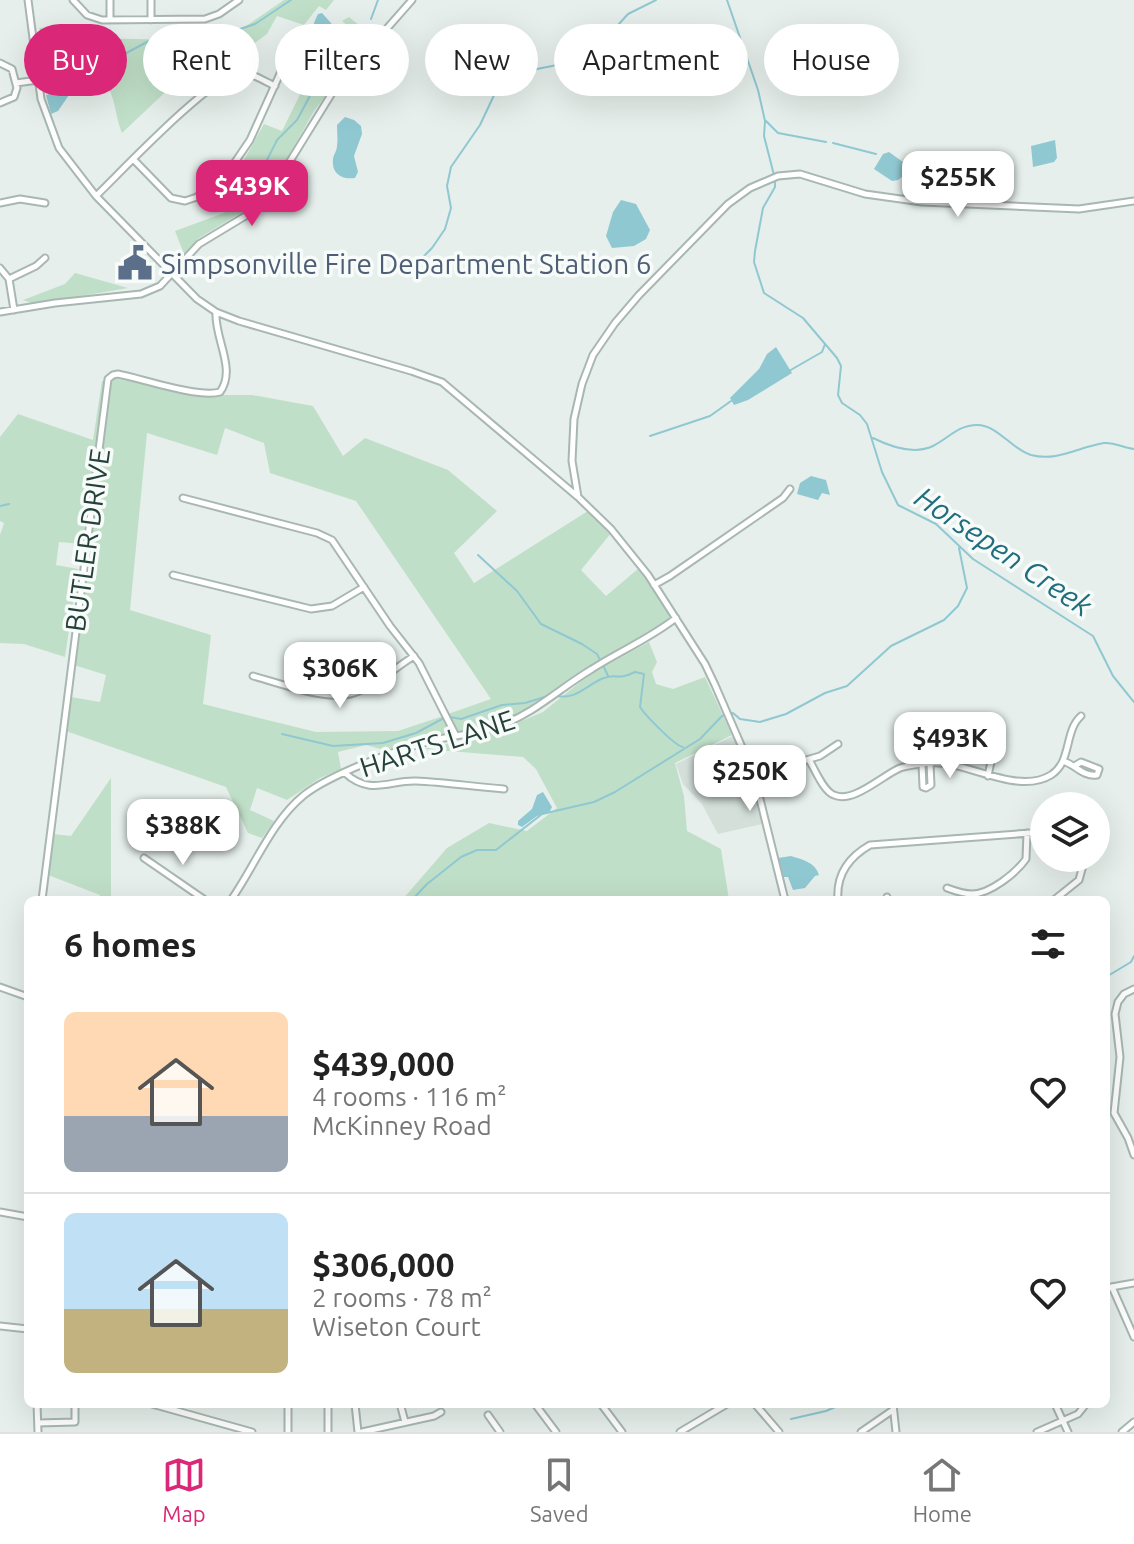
<!DOCTYPE html>
<meta charset="utf-8">
<style>
body{margin:0;font-family:Ubuntu,sans-serif;background:#f6f6f6;color:#222;height:100vh;display:flex;flex-direction:column;font-size:30px;white-space:nowrap}
*{box-sizing:border-box;margin:0}
p{font-size:26px;color:#767676}
.icon{flex:none;width:44px;height:44px;fill:none;stroke:currentColor;stroke-width:2;stroke-linecap:round;stroke-linejoin:round}
.map{position:relative;flex:1;overflow:hidden}
.side{position:absolute;left:24px;top:896px;width:1086px;height:512px;display:flex;flex-direction:column;background:#fff;border-radius:12px;box-shadow:0 8px 32px #0002}
.side>*{flex:none}
.top-card{position:absolute;left:24px;top:24px;width:1086px;height:72px;display:flex;gap:16px}
.buttons{position:absolute;left:1030px;top:792px;display:grid;gap:16px}
.buttons a{display:grid;place-items:center;width:80px;height:80px;border-radius:50%;background:#fff;box-shadow:0 8px 32px #0002;font-size:40px}
.price{position:absolute;translate:-50% -68px;padding:0 18px;border-radius:16px;background:#fff;color:#222;font-size:26px;line-height:52px;filter:drop-shadow(0 2px 4px #0008)}
.price::after{content:'';position:absolute;left:50%;top:48px;width:24px;height:18px;margin-left:-12px;background:inherit;clip-path:polygon(0 0,100% 0,50% 100%)}
.price.on{background:#db2777;color:#fff}
ul{padding:0;list-style:none}
li{display:flex;align-items:center;gap:24px;height:200px;padding:0 40px}
li+li{border-top:2px solid #e0e0e0}
li span{display:grid;place-items:center;flex:none;width:224px;height:160px;border-radius:12px;color:#555}
li>.icon{margin-inline-start:auto}
span .icon{width:96px;height:96px;fill:#fffc;stroke-width:1}
li b{font-size:34px}
h2{display:flex;justify-content:space-between;align-items:center;height:96px;padding:0 40px;font-size:34px}
.pill{padding:0 28px;border-radius:36px;background:#fff;box-shadow:0 8px 32px #0002;font-size:28px;line-height:72px}
.pill.on{background:#db2777;color:#fff}
.dock{display:flex;justify-content:space-around;align-items:center;height:112px;border-top:2px solid #e0e0e0;background:#fff;font-size:22px;color:#767676}
.dock a{display:grid;justify-items:center;gap:4px}
.dock .on{color:#db2777}
.map>svg:first-child{display:block}
.built{fill:#d4dfda}
.green{fill:#c0dfc8}
.water{fill:#90c8d2}
.lines{fill:none;stroke-linecap:round;stroke-linejoin:round}
.stream{stroke:#90c8d2;stroke-width:2}
.minor-casing{stroke:#a8b7b2;stroke-width:9}
.minor{stroke:#fff;stroke-width:5}
.labels{text-anchor:middle;dominant-baseline:central;stroke-width:7;stroke-linejoin:round;paint-order:stroke}
.service-label{font-size:28px;fill:#4e5e75;stroke:#f7fbf9;text-anchor:start}
.street-label{font-size:28px;fill:#25413a;stroke:#f7fbf9}
.water-label{font-size:30px;font-style:italic;fill:#1f6d7d;stroke:#f7fbf9}
</style>
<div class="map">
<svg width="1134" height="1432" viewBox="0 0 1134 1432">
<rect width="100%" height="100%" fill="#e6efeb"/>
<path class="built" d="M733,736L749,769L762,824L718,834L702,804L683,784L676,764Z"/>
<path class="green" d="M284,0H334L326,10L319,6L304,25L277,16L267,34L252,45L224,47L176,82L122,133C113,111 117,88 95,74L48,86L56,71L79,61L81,53L78,45C67,41 58,46 47,43L39,28L57,27L90,38L224,41Z
M349,17L371,35L314,111L269,191L249,208L199,238L184,254L175,231L224,213L253,186L252,180L240,167L264,124L282,131L317,60L328,63L352,30L342,21Z
M75,273L128,288L35,304L23,300L65,284Z
M112,378L205,395H252L313,406L343,456L365,438L448,470L497,511L454,553L474,583L588,511L611,533L581,570L606,596L639,568L671,618L578,673L527,712L479,730L459,733L448,714L491,699L356,501L270,473L264,443L225,428L217,455L147,433L130,610L211,635L203,704L316,732L398,731L443,716L452,734L427,739L391,752L366,745L338,752L341,769L320,778L287,800L257,788L250,810L274,821L262,838L248,833L226,787L66,731L71,697L100,702L106,675L74,665Z
M102,381H107L82,544L59,542L56,565L78,569L65,657L24,644L0,643V535L4,523L0,521V437L18,414L93,440Z
M649,642L657,662L652,672L656,684L673,689L705,677L732,735L675,763L684,796L687,831L721,849L729,900H402L447,848L489,823L527,831L557,808L536,769L523,757L424,749L491,734L543,712L590,674Z
M111,778V900H99L100,895L48,875L53,834L71,836Z"/>
<path class="water" d="M322,13L339,32L326,54L323,55L311,50L309,46C314,33 310,29 318,14Z
M65,90L69,95L58,111L51,114L46,95Z
M345,117L354,120L361,126L362,134L354,156L358,172L355,178C343,180 331,174 333,159C333,155 337,151 337,146C338,139 337,132 337,125Z
M1055,140L1057,158L1054,162L1033,167L1031,146Z
M889,152L903,162L914,160L919,163L898,180L892,181L874,169L883,154Z
M621,200L636,204L650,230L646,239L634,246L612,248L606,236L613,212Z
M776,347L792,373L748,400L734,405L730,398L759,369L767,354Z
M811,476L826,480L830,495L822,493L818,500L797,494L800,483Z
M543,792L552,807L549,813L537,816L522,827L518,825V821L532,809L537,795Z
M791,856C803,860 815,862 819,875L815,876L805,888L793,890L788,877H783L778,858Z"/>
<g class="lines">
<path class="stream" d="M727,0L758,90L765,121L764,136L775,179V187L763,208L755,251L754,262L764,293L803,318L837,358L841,366L838,395L842,403L860,415L867,424L882,472L898,505L936,524L973,559L1093,636L1113,676L1134,702
M371,19L378,0
M54,91V84L73,70L113,60L149,41L212,44L228,33L255,24L291,0
M766,121L778,133L826,142
M833,143L876,154
M918,161C944,159 957,181 994,175
M262,170L277,140L297,120L312,92L324,83L333,68L356,44L367,27
M1000,172L1009,167
M415,265L432,248L445,229L451,208L447,186L451,167L480,125L496,91L522,72L572,62L586,48L609,35L628,14L656,0
M789,371L822,352L825,344
M650,436L710,416L731,401
M873,438C891,447 914,455 933,446C949,438 958,425 977,425C998,425 1011,449 1031,455C1058,462 1078,447 1104,443C1114,442 1124,448 1134,449
M0,506L9,504
M478,555L517,591L541,624L582,644L597,654L600,660
M603,665L608,676
M557,696C577,700 587,684 604,678C617,673 617,681 635,672L644,674L640,707C645,715 675,746 683,747
M450,717L461,719L502,705L525,703L551,695
M282,734L333,746L383,743L416,733L444,718
M412,900L427,884L461,857L477,850H496L542,814L594,802L615,792L700,739L722,716L733,713L740,719L760,722L786,714L825,693L847,686L891,646L944,620L958,606L967,588L959,548
M1106,977L1131,962L1134,956
M791,1419L826,1411L842,1404"/>
<g class="minor-casing">
<path id="minor" d="M28,0L41,99L59,148L96,196L197,299L216,312L239,321L411,371L442,382L578,497L611,529L648,575L705,664L715,685L754,775L785,900
M73,0L87,15L102,20L205,19L219,14L239,0
M110,0V20
M151,0V20
M0,63L12,69L17,88L14,97L0,103
M16,83L38,80
M134,160L171,198L185,201L197,197L231,168L250,140L293,45L301,37
M96,196C121,172 211,76 239,73C251,72 264,81 275,86
M0,203L20,199L45,203
M0,268L9,279L14,310
M9,279L36,266L45,258
M0,312L55,303L141,294L160,286L199,244L247,215L271,192L337,85L412,0
M578,497L572,461L574,419L582,384L593,355L615,323L639,295L728,204L750,188L778,176L800,174L865,194L922,202L1079,209L1134,201
M183,498L317,533L332,540L390,626L419,663L456,736
M173,575L311,609L332,606L364,587
M654,585L670,576L783,498L790,489
M253,676C280,683 328,702 354,693C375,686 395,668 414,656
M809,760C815,769 823,791 834,795C853,804 883,775 900,768C909,765 921,764 931,763C966,760 1017,796 1051,775C1072,762 1064,731 1081,716
M1063,761C1076,765 1083,777 1097,775L1099,769L1081,762L1076,765
M922,764L923,787L926,788L931,785L930,763
M345,773C370,796 390,780 416,781C445,782 475,787 504,789
M754,775L820,756L838,744
M988,776L993,752
M144,858L205,900
M947,888C955,891 964,894 972,894C990,894 1016,873 1026,859L1027,833
M887,897V900
M42,900L108,379L113,375L118,374C143,379 198,398 220,392C237,369 214,338 216,312
M231,900C255,866 271,822 304,795C331,774 394,751 427,742C451,735 476,735 499,726C535,713 560,688 592,669C620,651 649,639 676,618
M838,900C836,875 849,857 870,845L1044,832
M1054,900L1079,880L1085,858
M0,987L28,997
M1134,989L1124,994L1118,1002L1115,1014L1120,1057L1114,1113L1128,1138L1134,1155
M0,1212L28,1217
M1112,1287L1134,1337
M1106,1288L1134,1283
M0,1326L28,1329
M37,1404L38,1432
M152,1404L252,1432
M328,1404V1432
M355,1404L358,1432
M535,1404L556,1432
M601,1404L622,1432
M755,1404L779,1432
M893,1404L896,1432
M1055,1404L1068,1432
M401,1407L405,1422
M488,1415L500,1432
M38,1423L75,1422V1404
M288,1432V1404
M362,1432L434,1416L441,1412
M680,1432L727,1404
M861,1432L893,1410
M1037,1432L1078,1414L1086,1404
M1122,1432L1134,1422"/>
</g>
<use href="#minor" class="minor"/>
</g>
<defs>
<g id="civic-bare" transform="scale(2.76)"><path d="M-.6-6.5H3V-4.5H.6V-3L4-1V1h2V6H-6V1h2V-1L-.6-3ZM-1.2 2.5V6h2.4V2.5Z" fill="#5c6f8a" stroke="#f7fbf9" stroke-width="2.5" paint-order="stroke"/></g>
</defs>
<g fill-rule="evenodd">
<use href="#civic-bare" x="135" y="263"/>
</g>
<g class="labels">
<g class="service-label">
<text x="161" y="263">Simpsonville Fire Department Station 6</text>
</g>
<g class="street-label">
<text transform="translate(87 540) rotate(-82)">BUTLER DRIVE</text>
<text transform="translate(437 743) rotate(-18)">HARTS LANE</text>
</g>
<g class="water-label">
<text transform="translate(1004 551) rotate(34)">Horsepen Creek</text>
</g>
</g>
</svg>
<div class="buttons">
<a><svg class="icon" aria-label="layers" viewBox="0 0 24 24"><path d="M12 4l9 5-9 5-9-5zM3 14l9 5 9-5"/></svg></a>
</div>
<b class="price" style="left:958px;top:219px">$255K</b>
<b class="price on" style="left:252px;top:228px">$439K</b>
<b class="price" style="left:340px;top:710px">$306K</b>
<b class="price" style="left:950px;top:780px">$493K</b>
<b class="price" style="left:750px;top:813px">$250K</b>
<b class="price" style="left:183px;top:867px">$388K</b>
<div class="top-card">
<a class="pill on">Buy</a>
<a class="pill">Rent</a>
<a class="pill">Filters</a>
<a class="pill">New</a>
<a class="pill">Apartment</a>
<a class="pill">House</a>
</div>
<section class="side">
<h2>6 homes<svg class="icon" aria-label="filters" viewBox="0 0 24 24"><path d="M4 7h16M4 17h16"/><circle cx="9" cy="7" r="2"/><circle cx="15" cy="17" r="2"/></svg></h2>
<ul>
<li><span style="background:linear-gradient(#ffd9b3 65%,#9aa5b1 0)"><svg class="icon" aria-label="home" viewBox="0 0 24 24"><path d="M3 11l9-7 9 7M6 9v11h12V9"/></svg></span><div><b>$439,000</b><p>4 rooms · 116 m²</p><p>McKinney Road</p></div><svg class="icon" aria-label="heart" viewBox="0 0 24 24"><path d="M12 20l-8-8c-3-5 5-10 8-4 3-6 11-1 8 4z"/></svg></li>
<li><span style="background:linear-gradient(#bfe0f5 60%,#c2b280 0)"><svg class="icon" aria-label="home" viewBox="0 0 24 24"><path d="M3 11l9-7 9 7M6 9v11h12V9"/></svg></span><div><b>$306,000</b><p>2 rooms · 78 m²</p><p>Wiseton Court</p></div><svg class="icon" aria-label="heart" viewBox="0 0 24 24"><path d="M12 20l-8-8c-3-5 5-10 8-4 3-6 11-1 8 4z"/></svg></li>
</ul>
</section>
</div>
<nav class="dock">
<a class="on"><svg class="icon" aria-label="map" viewBox="0 0 24 24"><path d="M3 6l6-2 6 2 6-2v14l-6 2-6-2-6 2zM9 4v14M15 6v14"/></svg>Map</a>
<a><svg class="icon" aria-label="saved" viewBox="0 0 24 24"><path d="M7 4h10v16l-5-4-5 4z"/></svg>Saved</a>
<a><svg class="icon" aria-label="home" viewBox="0 0 24 24"><path d="M3 11l9-7 9 7M6 9v11h12V9"/></svg>Home</a>
</nav>
